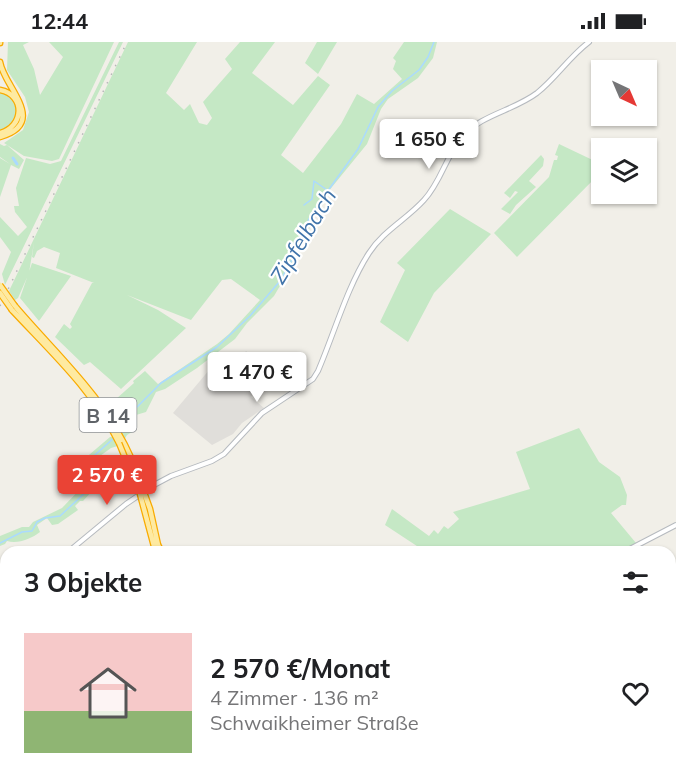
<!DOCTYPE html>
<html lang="de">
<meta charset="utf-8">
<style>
body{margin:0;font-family:Mulish,sans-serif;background:#f6f6f6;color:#202124;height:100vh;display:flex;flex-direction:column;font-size:22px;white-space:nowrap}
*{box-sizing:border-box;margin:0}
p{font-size:20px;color:#757577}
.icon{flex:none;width:33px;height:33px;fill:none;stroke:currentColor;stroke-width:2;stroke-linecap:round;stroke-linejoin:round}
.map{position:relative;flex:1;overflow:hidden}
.details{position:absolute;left:0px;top:504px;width:676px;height:236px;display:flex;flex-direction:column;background:#fff;border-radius:18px 18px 0 0;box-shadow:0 2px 4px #0004}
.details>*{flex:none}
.needle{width:39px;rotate:136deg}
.buttons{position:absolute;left:591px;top:18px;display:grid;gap:12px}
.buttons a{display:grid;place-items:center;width:66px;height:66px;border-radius:0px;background:#fff;box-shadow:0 2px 4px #0004;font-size:30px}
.price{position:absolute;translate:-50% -51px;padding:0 14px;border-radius:6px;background:#fff;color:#222;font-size:20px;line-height:39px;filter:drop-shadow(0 2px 3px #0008)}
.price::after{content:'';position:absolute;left:50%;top:36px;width:18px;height:14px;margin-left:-9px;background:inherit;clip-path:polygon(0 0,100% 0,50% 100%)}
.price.current{background:#ea4335;color:#fff}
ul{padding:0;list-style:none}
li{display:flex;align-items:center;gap:18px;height:150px;padding:0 24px}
li span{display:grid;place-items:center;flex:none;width:168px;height:120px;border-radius:0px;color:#555}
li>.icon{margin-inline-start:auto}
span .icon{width:72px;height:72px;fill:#fffc;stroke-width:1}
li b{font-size:26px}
h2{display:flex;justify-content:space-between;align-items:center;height:72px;padding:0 24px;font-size:26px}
.status{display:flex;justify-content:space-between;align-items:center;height:42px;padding:0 30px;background:#fff;direction:ltr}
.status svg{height:16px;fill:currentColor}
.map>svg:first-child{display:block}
.industrial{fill:#e0deda}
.green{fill:#c5e8c5}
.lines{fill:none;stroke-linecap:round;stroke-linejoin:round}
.stream{stroke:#aadaff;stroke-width:1.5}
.canal{stroke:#aadaff;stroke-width:3}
.trunk-tunnel{stroke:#ccccc8;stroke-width:4.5;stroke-dasharray:4.5 2;stroke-linecap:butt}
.minor-casing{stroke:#b5b8bc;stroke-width:4.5}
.tertiary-casing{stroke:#b5b8bc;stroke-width:5}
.secondary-casing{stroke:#b6babf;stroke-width:6}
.trunk-casing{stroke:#f9ab00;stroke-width:7}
.minor{stroke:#fff;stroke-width:2}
.tertiary{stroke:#fff;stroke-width:3}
.secondary{stroke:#fff;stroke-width:4}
.trunk{stroke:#feeaa1;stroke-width:4.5}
.rail{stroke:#b6b7b8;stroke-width:1.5;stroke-dasharray:1.5 8;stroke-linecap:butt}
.trunk-bridge-casing{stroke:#f9ab00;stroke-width:7;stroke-linecap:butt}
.trunk-bridge{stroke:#feeaa1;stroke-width:4.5}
.labels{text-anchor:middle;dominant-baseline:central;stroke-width:4.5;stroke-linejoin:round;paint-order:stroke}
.shield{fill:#fff;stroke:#8f9295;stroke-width:1.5}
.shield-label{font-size:20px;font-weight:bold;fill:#5f6368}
.water-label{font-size:22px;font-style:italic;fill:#4174aa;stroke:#fff}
</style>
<div class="status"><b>12:44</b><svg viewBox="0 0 49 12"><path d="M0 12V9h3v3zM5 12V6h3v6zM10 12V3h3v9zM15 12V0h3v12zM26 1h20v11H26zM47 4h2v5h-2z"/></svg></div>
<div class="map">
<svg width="676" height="739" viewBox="0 0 676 739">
<rect width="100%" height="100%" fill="#f1efe8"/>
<path class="industrial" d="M246,309L271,331L251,355L264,366L242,381L233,392L212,403L173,371L215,321L228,332Z
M0,623H6V734H74L75,739H0Z"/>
<path class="green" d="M8,0H29L23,3L34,27L40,53L63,15L49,0H114L59,117L52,119L24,114L4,101L23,88L29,70L25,55L7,28Z
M119,0H123L5,243L2,232L11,210L0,195V175L18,194L27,185L15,170L14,164H19L16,146L26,116L50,122L61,119Z
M128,0H197L166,51L184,68L190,62L199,81L207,83L212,76L203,60L232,27L225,17L240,0H275L252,31L293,63L318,34L330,43L281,113L303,131L341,82L357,52L374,62L402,37L393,27L396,19L393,16L404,0H437L433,16L418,36L388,57L381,67L367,102L319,161L296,221L288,230L274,254L247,281L235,297L197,326L165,347L156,350L146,370L136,373L134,389L127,393L121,403L111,406L89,422L94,447L83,459H80L75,464L78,468L58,482L52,483L47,476L37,483L40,490C31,497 18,502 7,499L5,502L0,504V494L22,485H29L33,480L62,466L85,442L83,418L110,395H113L125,382L127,368L116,357L134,341L133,339L145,329L158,342L217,302L229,292L260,258L231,237L222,238L191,278L127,253L158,268L186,286L121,347L90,320L84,323L55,295L64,282L70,287L72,285L70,282L92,241H94L56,226L60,211L44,205L37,209L34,216L32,215L34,200L29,231L18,256L15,258L9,249Z
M317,0H337L318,32L305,21Z
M0,50C17,56 20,68 13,83L0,90Z
M0,102L4,104L7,103L24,118L19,127L11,123L0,155V116L10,122L0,115Z
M559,102L601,122V130L517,215L494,191L549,135L554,118H557L558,114L555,113Z
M541,113L544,117L543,124L529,139L536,145L516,163L510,172L501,167L518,150L515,149L510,156L504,151Z
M450,167L491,192L434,251L408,300L380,280L405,228L397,221Z
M32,221L71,234L39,279L20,256Z
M579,386L599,420L620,435L627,453L626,463H622L611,471L636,501L619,510H426L385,483L392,467L429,494L434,488L438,492L444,484L448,487L459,477L453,470L530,447L516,410Z
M676,558V634L671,638V563Z
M415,734H505L506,739H422Z"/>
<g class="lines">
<path class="stream" d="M304,163L312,157L314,139L327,148
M121,390L127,386L131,371L161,341L217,305L250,274L280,239L297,209L309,177L319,161L358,107L378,65L392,49L419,28L428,15L434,0
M0,501L22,490L32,489L37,480L45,476L60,474L87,449L86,421L115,395
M98,734L99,739
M220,739L221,736"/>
<path class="canal" d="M13,116L17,122"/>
<path class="trunk-tunnel" d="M85,739L93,734
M96,739L103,734"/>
<g class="minor-casing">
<path id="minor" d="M234,734V739
M389,734L396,739
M2,739H3
M176,739L180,734
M200,739L203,734
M248,739L259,737
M330,739L360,734"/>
</g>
<g class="tertiary-casing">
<path id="tertiary" d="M149,739L154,734"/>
</g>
<g class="secondary-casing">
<path id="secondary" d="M68,510L126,462L154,443L171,434L212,419L224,412L262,371L313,337L318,329C334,292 347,245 369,211C383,189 407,177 424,158C441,140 446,114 462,95C482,72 513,69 537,51C556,36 569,15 589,0
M624,510L676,483
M0,555L6,553
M0,619L6,620"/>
</g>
<g class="trunk-casing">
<path id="trunk" d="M0,1V0
M0,20C4,45 49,81 0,95
M0,48C26,53 24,85 0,91
M15,264C61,318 103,352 133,420
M12,268C51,310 93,348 119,401
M158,503L162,510"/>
</g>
<use href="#minor" class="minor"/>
<use href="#tertiary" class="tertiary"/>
<use href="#secondary" class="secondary"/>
<use href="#trunk" class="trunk"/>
<path class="rail" d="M0,264L127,0"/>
<g class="trunk-bridge-casing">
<path id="trunk-bridge" d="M0,243L15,264
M0,251L12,268
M119,401L140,452L155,508
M133,420L150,467L158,503"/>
</g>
<use href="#trunk-bridge" class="trunk-bridge"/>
</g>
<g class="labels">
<rect class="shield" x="79.5" y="356" width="57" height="34" rx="4.5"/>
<g class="shield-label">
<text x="108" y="373">B 14</text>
</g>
<g class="water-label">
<text transform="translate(303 194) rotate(-59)">Zipfelbach</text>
</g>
</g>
</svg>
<div class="buttons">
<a><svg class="needle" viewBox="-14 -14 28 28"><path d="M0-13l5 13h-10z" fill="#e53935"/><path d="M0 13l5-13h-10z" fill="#757577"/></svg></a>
<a><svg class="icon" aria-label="layers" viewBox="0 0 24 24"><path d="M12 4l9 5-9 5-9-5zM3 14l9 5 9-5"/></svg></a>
</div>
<b class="price" style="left:429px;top:128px">1 650 €</b>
<b class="price" style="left:257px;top:361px">1 470 €</b>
<b class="price current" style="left:107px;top:464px">2 570 €</b>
<section class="details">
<h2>3 Objekte<svg class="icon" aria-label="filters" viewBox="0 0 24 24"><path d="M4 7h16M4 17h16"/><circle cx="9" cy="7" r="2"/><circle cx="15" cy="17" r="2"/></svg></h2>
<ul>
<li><span style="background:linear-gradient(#f6c9c9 65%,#8fb573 0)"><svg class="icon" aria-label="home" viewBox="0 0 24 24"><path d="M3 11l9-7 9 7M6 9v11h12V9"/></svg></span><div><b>2 570 €/Monat</b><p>4 Zimmer · 136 m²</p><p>Schwaikheimer Straße</p></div><svg class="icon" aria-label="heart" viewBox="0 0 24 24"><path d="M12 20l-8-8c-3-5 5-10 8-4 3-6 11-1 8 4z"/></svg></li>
</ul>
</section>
</div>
